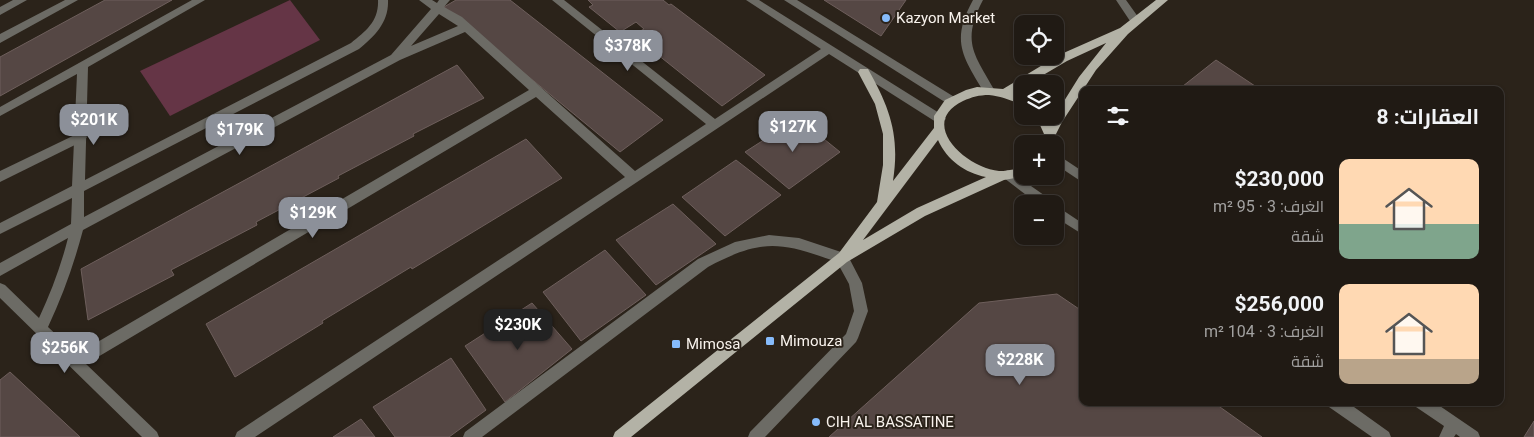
<!DOCTYPE html>
<html lang="ar">
<meta charset="utf-8">
<style>
body{margin:0;font-family:Roboto,Cairo,sans-serif;background:#2d2722;color:#f1f3f6;direction:rtl;height:100vh;display:flex;flex-direction:column;font-size:19px;white-space:nowrap}
*{box-sizing:border-box;margin:0}
p{font-size:16px;color:#a2a1a0}
.icon{flex:none;width:28px;height:28px;fill:none;stroke:currentColor;stroke-width:2;stroke-linecap:round;stroke-linejoin:round}
.map{position:relative;flex:1;overflow:hidden;direction:ltr}
.panel{position:absolute;left:1079px;top:86px;width:425px;height:320px;display:flex;flex-direction:column;background:#201a14;border-radius:10px;box-shadow:0 1px 4px #0004,0 0 0 1px #3d3834;direction:rtl}
.panel>*{flex:none}
.buttons{position:absolute;left:1014px;top:15px;display:grid;gap:10px}
.buttons a{display:grid;place-items:center;width:50px;height:50px;border-radius:10px;background:#201a14;box-shadow:0 1px 4px #0004,0 0 0 1px #3d3834;font-size:25px}
.price{position:absolute;translate:-50% -42px;padding:0 11px;border-radius:10px;background:#8c9099;color:#fff;font-size:16px;line-height:32px;filter:drop-shadow(0 1px 2px #0008)}
.price::after{content:'';position:absolute;left:50%;top:30px;width:15px;height:11px;margin-left:-8px;background:inherit;clip-path:polygon(0 0,100% 0,50% 100%)}
.price.selected{background:#222;color:#fff}
ul{padding:0;list-style:none}
li{display:flex;align-items:center;gap:15px;height:125px;padding:0 25px}
li span{display:grid;place-items:center;flex:none;width:140px;height:100px;border-radius:10px;color:#555}
li>.icon{margin-inline-start:auto}
span .icon{width:60px;height:60px;fill:#fffc;stroke-width:1}
li b{font-size:21px}
h2{display:flex;justify-content:space-between;align-items:center;height:60px;padding:0 25px;font-size:21px}
.map>svg:first-child{display:block}
.green{fill:#653546}
.building{fill:#554744;stroke:#6e5f5c}
.lines{fill:none;stroke-linecap:round;stroke-linejoin:round}
.lane{fill:#6c6b65;fill-rule:evenodd}
.street{fill:#6c6b65;fill-rule:evenodd}
.primary{fill:#b3b2a6;fill-rule:evenodd}
.poi-dot{fill:#86bbfb;stroke:#2b231a;stroke-width:2}
.labels{text-anchor:middle;dominant-baseline:central;stroke-width:4;stroke-linejoin:round;paint-order:stroke}
.poi-label{font-size:15px;fill:#f9f3ed;stroke:#2b231a;text-anchor:start}
</style>
<div class="map">
<svg width="1534" height="437" viewBox="0 0 1534 437">
<rect width="100%" height="100%" fill="#2b231a"/>
<path class="green" d="M290,0L320,40L170,116L140,71Z"/>
<path class="building" d="M105,0H172L0,96V57Z
M456,0H510L663,120L620,152L444,7Z
M588,0H663L669,5L671,4L765,75L722,106L633,35L644,29L636,22L620,32L589,7L593,5Z
M824,0H906L881,36Z
M1216,60L1261,90H1178Z
M457,65L484,98L413,134L414,136L338,176L339,178L256,222L257,225L171,270L174,275L88,320L81,269Z
M798,118L840,152L789,189L745,152Z
M526,139L562,178L412,269L411,267L322,321L323,323L235,377L206,324Z
M736,160L781,195L725,236L682,197Z
M673,204L716,244L656,285L616,240Z
M605,250L646,295L581,341L543,292Z
M1057,294L1082,311V402H1213L1262,437H829L979,303Z
M532,303L572,349L505,402L465,346Z
M451,358L486,410L449,437H395L373,407Z
M10,372L80,437H0V380Z
M361,419L375,437H333Z
M1534,421V437H1524Z"/>
<g class="lines">
<path class="lane" d="M81,132L85,134L87,137L85,140L0,182V171Z"/>
<path class="street" d="M13,0H27L0,15V7Z
M65,0H78L0,43V34Z
M192,0H205L88,67L85,180L351,43C366,31 379,21 378,0H388C389,22 375,36 359,49L84,191V217L391,55L431,9L419,0H432L437,3L439,0H450L444,7L462,17L635,171L706,124L552,0H564L715,119L821,49L746,0H759L944,116L946,119L940,123L936,122L829,54L255,437H235L237,432L625,177L536,97L86,364L157,432L159,437H142L0,298V283L5,285L39,318C51,292 61,266 68,238L0,276V263L71,224L72,198L0,234V223L72,186L77,74L0,116V107ZM439,14L458,26L411,46ZM465,32L529,90L77,354L48,327C63,295 74,264 83,230L400,60Z
M784,0H797L956,98L958,101L956,104H948Z
M973,0H983C961,42 974,54 995,91L989,95L985,94C963,57 950,42 973,0Z
M1116,0H1126L1141,21L1140,24H1132Z
M1055,153L1082,171V182L1055,164Z
M1008,170L1051,200L1053,204H1038L1004,178L1002,175L1004,172Z
M1055,205L1082,223V234L1055,217Z
M769,235L799,238L847,254L862,283L868,311L858,338L856,342L765,437H748L750,432L846,334L854,311L849,284L837,262C781,242 762,238 708,267L482,437H463L465,432L698,259L735,242Z
M1327,402H1347L1389,432L1391,437H1372L1329,407Z
M1414,402H1434L1478,432L1480,437H1460L1456,434L1454,437H1439L1444,426L1416,407Z"/>
<path class="primary" d="M1156,0H1168L1128,34L1096,70L1062,122L1056,134L1055,146V144H1044V134L1036,116H1048L1051,122L1079,77L1106,43L1067,61L1028,84H1022V87L1015,92L1022,95V104C1011,101 1001,96 989,95C979,95 972,97 963,101C917,123 966,168 999,171C1006,171 1015,169 1022,168V176H1026L1004,180L925,216L847,262L631,437H613L615,432L839,253L877,202L883,165V134L875,104L858,72L860,69H868C890,108 900,136 893,181L934,128V116L945,100L966,90L977,87L1003,89L1059,55L1120,28ZM938,140C947,160 965,173 986,177L917,208L863,240Z"/>
</g>
<g class="poi-dot">
<circle cx="886" cy="18" r="5"/>
<rect x="765" y="336" width="10" height="10" rx="2.5"/>
<rect x="671" y="339" width="10" height="10" rx="2.5"/>
<circle cx="816" cy="422" r="5"/>
</g>
<g class="labels">
<g class="poi-label">
<text x="896" y="18">Kazyon Market</text>
<text x="780" y="341">Mimouza</text>
<text x="686" y="344">Mimosa</text>
<text x="826" y="422">CIH AL BASSATINE</text>
</g>
</g>
</svg>
<div class="buttons">
<a><svg class="icon" aria-label="locate" viewBox="0 0 24 24"><circle cx="12" cy="12" r="6"/><path d="M12 2v4M12 18v4M2 12h4M18 12h4"/></svg></a>
<a><svg class="icon" aria-label="layers" viewBox="0 0 24 24"><path d="M12 4l9 5-9 5-9-5zM3 14l9 5 9-5"/></svg></a>
<a>+</a>
<a>−</a>
</div>
<b class="price" style="left:628px;top:72px">$378K</b>
<b class="price" style="left:94px;top:146px">$201K</b>
<b class="price" style="left:793px;top:153px">$127K</b>
<b class="price" style="left:240px;top:156px">$179K</b>
<b class="price" style="left:313px;top:239px">$129K</b>
<b class="price selected" style="left:518px;top:351px">$230K</b>
<b class="price" style="left:65px;top:374px">$256K</b>
<b class="price" style="left:1020px;top:386px">$228K</b>
<section class="panel">
<h2>العقارات: 8<svg class="icon" aria-label="filters" viewBox="0 0 24 24"><path d="M4 7h16M4 17h16"/><circle cx="9" cy="7" r="2"/><circle cx="15" cy="17" r="2"/></svg></h2>
<ul>
<li><span style="background:linear-gradient(#ffd9b3 65%,#7fa58c 0)"><svg class="icon" aria-label="home" viewBox="0 0 24 24"><path d="M3 11l9-7 9 7M6 9v11h12V9"/></svg></span><div><b>$230,000</b><p>الغرف: 3 · 95 m²</p><p>شقة</p></div></li>
<li><span style="background:linear-gradient(#ffd9b3 75%,#b9a48a 0)"><svg class="icon" aria-label="home" viewBox="0 0 24 24"><path d="M3 11l9-7 9 7M6 9v11h12V9"/></svg></span><div><b>$256,000</b><p>الغرف: 3 · 104 m²</p><p>شقة</p></div></li>
</ul>
</section>
</div>
